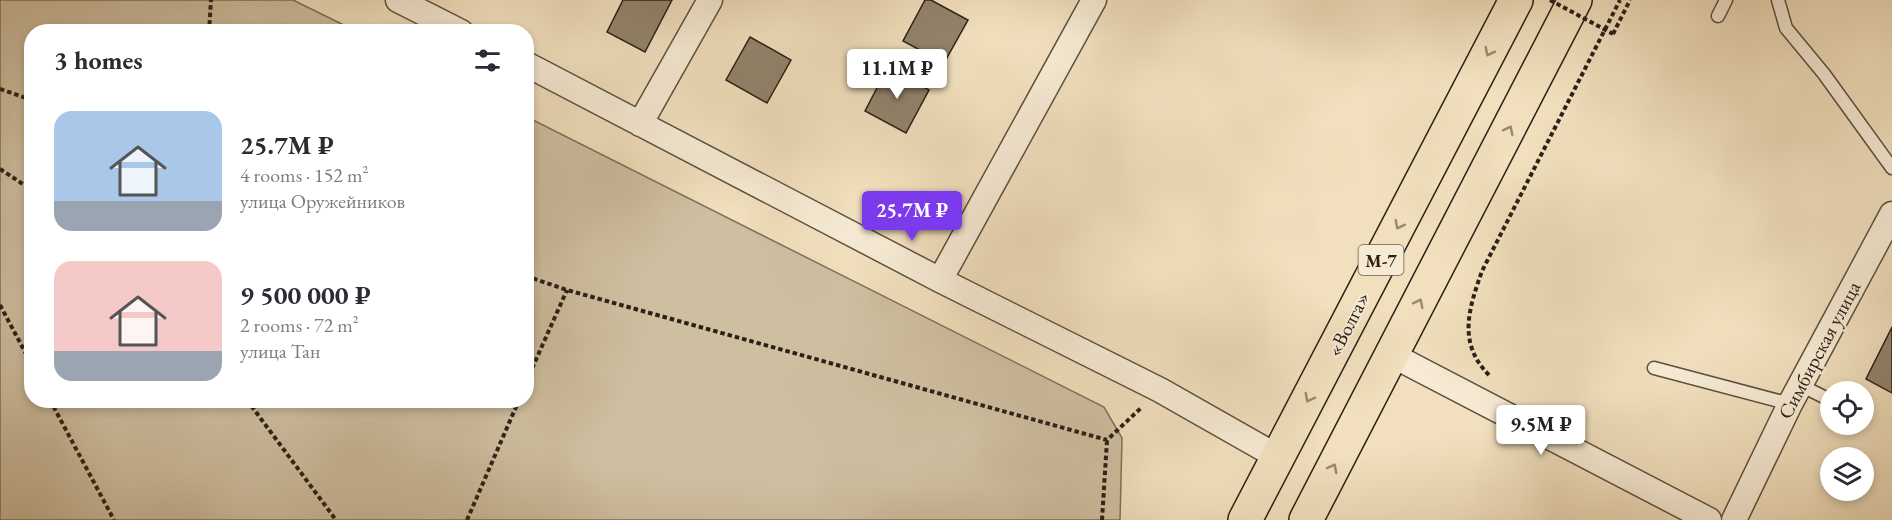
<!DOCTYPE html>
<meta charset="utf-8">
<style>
body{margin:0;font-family:"EB Garamond",serif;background:#f2f2f3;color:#2b2b33;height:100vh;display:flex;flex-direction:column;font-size:22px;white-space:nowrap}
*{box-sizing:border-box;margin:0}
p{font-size:20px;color:#7c7c81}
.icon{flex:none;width:33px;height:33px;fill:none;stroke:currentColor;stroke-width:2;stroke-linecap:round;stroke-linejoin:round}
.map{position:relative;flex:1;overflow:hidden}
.panel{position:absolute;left:24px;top:24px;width:510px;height:384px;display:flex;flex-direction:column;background:#fff;border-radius:24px;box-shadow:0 3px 9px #0003}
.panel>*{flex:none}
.fabs{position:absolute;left:1820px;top:381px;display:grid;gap:12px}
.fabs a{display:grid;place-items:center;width:54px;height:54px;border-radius:50%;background:#fff;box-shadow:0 3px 9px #0003;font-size:30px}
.price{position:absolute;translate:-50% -51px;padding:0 14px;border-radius:6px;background:#fff;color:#222;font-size:20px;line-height:39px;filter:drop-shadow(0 2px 3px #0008)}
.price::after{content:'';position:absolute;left:50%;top:36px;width:18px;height:14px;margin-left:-9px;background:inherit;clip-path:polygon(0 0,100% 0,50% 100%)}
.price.active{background:#7c3aed;color:#fff}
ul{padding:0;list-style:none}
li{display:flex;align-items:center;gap:18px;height:150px;padding:0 30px}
li span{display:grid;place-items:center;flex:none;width:168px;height:120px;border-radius:18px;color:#555}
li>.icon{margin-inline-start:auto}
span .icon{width:72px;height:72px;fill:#fffc;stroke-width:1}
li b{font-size:26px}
h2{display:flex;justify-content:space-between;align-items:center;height:72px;padding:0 30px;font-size:26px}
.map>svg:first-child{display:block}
.green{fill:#cfbfa1;stroke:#7d705c;stroke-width:1.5}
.building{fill:#92836d;stroke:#2b2017;stroke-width:1.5}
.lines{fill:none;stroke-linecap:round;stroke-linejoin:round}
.service-casing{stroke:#5c5040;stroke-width:15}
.minor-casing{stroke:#5c5040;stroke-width:27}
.trunk-casing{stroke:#2b2017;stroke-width:36}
.path{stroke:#2b2017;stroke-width:4;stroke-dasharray:4.5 3;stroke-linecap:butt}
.service{stroke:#f6ead4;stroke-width:12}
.minor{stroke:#f6ead4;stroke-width:24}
.trunk{stroke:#f1dfbd;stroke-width:33}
.path-bridge{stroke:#2b2017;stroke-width:4;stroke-dasharray:4.5 3;stroke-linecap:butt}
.oneway{stroke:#988972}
.labels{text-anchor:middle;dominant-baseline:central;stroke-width:4.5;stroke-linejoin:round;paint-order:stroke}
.shield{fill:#f6ead4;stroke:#685d50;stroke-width:1.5}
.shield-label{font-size:18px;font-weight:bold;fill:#2b2017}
.street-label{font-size:20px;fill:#2b2017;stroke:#f6ead4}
</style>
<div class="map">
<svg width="1892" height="520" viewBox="0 0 1892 520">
<rect width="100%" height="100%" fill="#f1dfbd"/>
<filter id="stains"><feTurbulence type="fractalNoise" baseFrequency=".00333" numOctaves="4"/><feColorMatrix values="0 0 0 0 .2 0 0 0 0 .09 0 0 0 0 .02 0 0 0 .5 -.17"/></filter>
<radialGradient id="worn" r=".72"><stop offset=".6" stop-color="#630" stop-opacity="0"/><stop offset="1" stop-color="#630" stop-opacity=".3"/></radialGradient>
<path class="green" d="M0,0H293L356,31L32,32V400H526L527,117L1104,407L1122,438L1120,520H0Z"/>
<path class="building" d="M623,0H672L645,52L607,32Z
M925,0H931L968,20L944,63L903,41Z
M750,37L791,60L767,103L726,80Z
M888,67L929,90L906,133L865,111Z
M1892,327V393L1866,379Z"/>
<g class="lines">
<g class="service-casing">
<path id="service" d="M1778,0L1786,28L1824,74L1892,168
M1718,16L1726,0
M1654,368L1790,404
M1800,385L1830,400"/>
</g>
<g class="minor-casing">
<path id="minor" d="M398,0L461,32
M526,64L940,280L1160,390L1278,457
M640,124L710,0
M940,280L1094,0
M1392,355L1709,520
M1734,520L1790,404L1892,214"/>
</g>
<g class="trunk-casing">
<path id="trunk" d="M1245,520L1516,0
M1306,520L1575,0"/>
</g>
<path class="path" d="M209,32L211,0
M1613,34L1630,0
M0,89L32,100
M0,169L32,190
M526,276L567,290L1107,440L1142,407
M0,305L32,365
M1489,375C1457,343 1469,308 1482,271L1620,0
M526,382L567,290
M50,400L114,520
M247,400L336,520
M467,520L519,400
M1102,520L1107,440"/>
<use href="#service" class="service"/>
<use href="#minor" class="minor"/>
<use href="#trunk" class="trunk"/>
<path class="path-bridge" d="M1550,0L1613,34"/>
</g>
<defs><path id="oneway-chevron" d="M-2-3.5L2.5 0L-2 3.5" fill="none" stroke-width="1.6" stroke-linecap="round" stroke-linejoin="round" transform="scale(1.5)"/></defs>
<g class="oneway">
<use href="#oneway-chevron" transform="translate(1489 52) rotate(117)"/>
<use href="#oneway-chevron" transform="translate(1509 130) rotate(-63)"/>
<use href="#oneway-chevron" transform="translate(1399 225) rotate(117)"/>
<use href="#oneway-chevron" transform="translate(1419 303) rotate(-63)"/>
<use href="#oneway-chevron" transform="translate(1309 398) rotate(117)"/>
<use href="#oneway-chevron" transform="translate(1333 468) rotate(-62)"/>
</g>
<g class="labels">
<rect class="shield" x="1358.5" y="245" width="45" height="30" rx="4.5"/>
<g class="shield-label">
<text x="1381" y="260">М-7</text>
</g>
<g class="street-label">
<text transform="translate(1348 324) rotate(-63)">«Волга»</text>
<text transform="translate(1819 350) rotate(-62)">Симбирская улица</text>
</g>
</g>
<rect width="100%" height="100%" filter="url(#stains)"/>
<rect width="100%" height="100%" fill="url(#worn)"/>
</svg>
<div class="fabs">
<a><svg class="icon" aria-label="locate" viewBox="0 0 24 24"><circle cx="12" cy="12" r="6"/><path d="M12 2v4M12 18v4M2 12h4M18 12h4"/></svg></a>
<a><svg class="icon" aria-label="layers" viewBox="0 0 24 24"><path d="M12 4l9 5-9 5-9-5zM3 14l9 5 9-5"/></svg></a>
</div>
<b class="price" style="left:897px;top:100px">11.1M ₽</b>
<b class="price active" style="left:912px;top:242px">25.7M ₽</b>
<b class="price" style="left:1541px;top:456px">9.5M ₽</b>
<section class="panel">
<h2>3 homes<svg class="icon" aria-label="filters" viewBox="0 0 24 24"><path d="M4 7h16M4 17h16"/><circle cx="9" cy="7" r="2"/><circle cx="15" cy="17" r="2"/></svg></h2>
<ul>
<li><span style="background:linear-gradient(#a9c7e8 75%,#9aa5b1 0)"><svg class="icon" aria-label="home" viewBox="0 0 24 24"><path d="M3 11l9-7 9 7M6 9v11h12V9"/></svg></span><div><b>25.7M ₽</b><p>4 rooms · 152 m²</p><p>улица Оружейников</p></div></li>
<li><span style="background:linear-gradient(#f6c9c9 75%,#9aa5b1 0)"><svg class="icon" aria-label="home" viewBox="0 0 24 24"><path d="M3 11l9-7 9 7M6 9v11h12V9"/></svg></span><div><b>9 500 000 ₽</b><p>2 rooms · 72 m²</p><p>улица Тан</p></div></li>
</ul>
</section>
</div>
